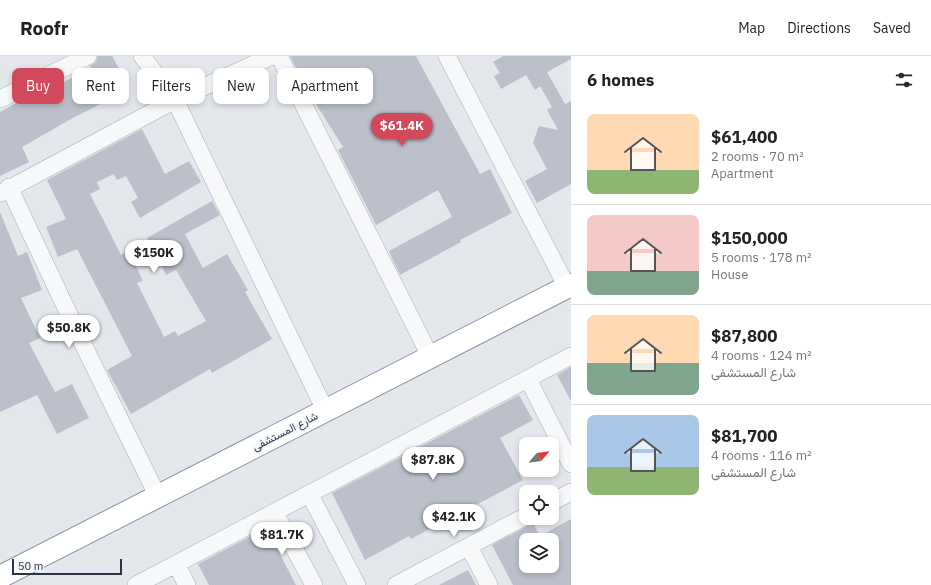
<!DOCTYPE html>
<meta charset="utf-8">
<style>
body{margin:0;font-family:"IBM Plex Sans",Vazirmatn,sans-serif;background:#f2f2f2;color:#222;height:100vh;display:flex;flex-direction:column;font-size:15px;white-space:nowrap}
*{box-sizing:border-box;margin:0}
p{font-size:13px;color:#767676}
.icon{flex:none;width:22px;height:22px;fill:none;stroke:currentColor;stroke-width:2;stroke-linecap:round;stroke-linejoin:round}
.map{position:relative;flex:1;overflow:hidden}
.sheet{display:flex;flex-direction:column;background:#fff;width:360px}
.sheet>*{flex:none}
.top-card{position:absolute;left:12px;top:12px;width:380px;height:36px;display:flex;gap:8px}
.needle{width:26px;rotate:62deg}
.buttons{position:absolute;left:519px;top:381px;display:grid;gap:8px}
.buttons a{display:grid;place-items:center;width:40px;height:40px;border-radius:8px;background:#fff;box-shadow:0 2px 6px #0003;font-size:20px}
.scale{position:absolute;left:12px;bottom:10px;width:110px;box-sizing:border-box;padding-left:4px;border:2px solid #2b3445;border-top:0;font-size:11px;line-height:14px;white-space:nowrap;color:#2b3445;-webkit-text-stroke:3px #f4f6f9;paint-order:stroke}
.price{position:absolute;translate:-50% -34px;padding:0 9px;border-radius:14px;background:#fff;color:#222;font-size:13px;line-height:26px;filter:drop-shadow(0 1px 2px #0008)}
.price::after{content:'';position:absolute;left:50%;top:24px;width:12px;height:9px;margin-left:-6px;background:inherit;clip-path:polygon(0 0,100% 0,50% 100%)}
.price.selected{background:#d1495b;color:#fff}
ul{padding:0;list-style:none}
li{display:flex;align-items:center;gap:12px;height:100px;padding:0 16px}
li+li{border-top:1px solid #e0e0e0}
li span{display:grid;place-items:center;flex:none;width:112px;height:80px;border-radius:8px;color:#555}
li>.icon{margin-inline-start:auto}
span .icon{width:48px;height:48px;fill:#fffc;stroke-width:1}
li b{font-size:17px}
h2{display:flex;justify-content:space-between;align-items:center;height:48px;padding:0 16px;font-size:17px}
.chip{padding:0 14px;border-radius:8px;background:#fff;box-shadow:0 2px 6px #0003;font-size:14px;line-height:36px}
.chip.selected{background:#d1495b;color:#fff}
header{display:flex;align-items:center;gap:24px;box-sizing:border-box;height:56px;padding:0 20px;background:#fff;border-bottom:1px solid #e0e0e0}
header strong{font-size:19px}
nav{display:flex;gap:22px;margin-inline-start:auto;font-size:14px}
main{display:flex;flex:1;min-height:0}
.map>svg:first-child{display:block}
.building{fill:#bbc0ca;fill-rule:evenodd}
.lines{fill:none;stroke-linecap:round;stroke-linejoin:round}
.minor-casing{stroke:#a9aeb7;stroke-width:18}
.highway-casing{stroke:#8b94a3;stroke-width:24}
.minor{stroke:#f7f8fa;stroke-width:17}
.highway{stroke:#fff;stroke-width:22}
.labels{text-anchor:middle;dominant-baseline:central;stroke-width:4;stroke-linejoin:round;paint-order:stroke}
.street-label{font-size:11px;fill:#2b3445;stroke:#f4f6f9}
</style>
<header>
<strong>Roofr</strong>
<nav><a>Map</a><a>Directions</a><a>Saved</a></nav>
</header>
<main>
<div class="map">
<svg width="571" height="529" viewBox="0 0 571 529">
<rect width="100%" height="100%" fill="#e4e7ec"/>
<path class="building" d="M98,0H112L125,23L121,26L124,31L116,35L118,39L71,63L22,91L29,106L0,120V56L23,43L40,34L42,37L91,12L90,10L96,6Z
M290,0H416L480,118L490,113L512,157L460,184L461,186L400,219L389,195L452,161L438,134L376,169L338,94L343,91L309,37Z
M503,0H571V3L547,16L565,48L571,45V128L537,147L525,125L547,113L533,87L539,70L558,74L547,54L552,51L540,30L535,34L526,19L501,33L494,20L500,17L493,6Z
M142,73L165,118L189,105L201,126L140,162L131,146L138,142L126,120L117,124L114,118L97,126L100,133L90,138L121,199L129,195L143,225L137,227L164,281L175,275L178,280L206,265L176,214L166,219L147,182L212,145L220,159L185,178L203,212L227,198L248,234L245,236L272,283L212,317L210,313L131,358L107,314L132,300L77,193L58,201L46,171L66,163L47,124Z
M0,156L18,200L27,196L42,234L21,242L40,282L29,287L55,336L72,328L89,362L57,378L37,339L0,356Z
M571,311V345L557,319Z
M519,339L533,364L500,382L523,424L448,464V463L411,483L409,480L365,504L332,437Z
M571,463V529H513L492,489L533,467L540,480ZM526,484H552V510H526Z
M266,472L296,529H209L198,508Z
M468,514L476,529H439Z"/>
<g class="lines">
<g class="minor-casing">
<path id="minor" d="M142,0L175,44L325,354
M279,0L430,300
M447,0L567,231
M0,43L88,0
M9,131L81,284L158,441
M1,137L175,44L272,0
M528,323L571,408
M310,439L357,529
M552,446L571,436
M275,457L314,529
M469,491L489,529
M176,508L187,529
M136,529L571,300
M396,529L526,460"/>
</g>
<g class="highway-casing">
<path id="highway" d="M0,521L571,229"/>
</g>
<use href="#minor" class="minor"/>
<use href="#highway" class="highway"/>
</g>
<g class="labels">
<g class="street-label">
<text transform="translate(285 375) rotate(-27)">شارع المستشفى</text>
</g>
</g>
</svg>
<div class="buttons">
<a><svg class="needle" viewBox="-14 -14 28 28"><path d="M0-13l5 13h-10z" fill="#e53935"/><path d="M0 13l5-13h-10z" fill="#767676"/></svg></a>
<a><svg class="icon" aria-label="locate" viewBox="0 0 24 24"><circle cx="12" cy="12" r="6"/><path d="M12 2v4M12 18v4M2 12h4M18 12h4"/></svg></a>
<a><svg class="icon" aria-label="layers" viewBox="0 0 24 24"><path d="M12 4l9 5-9 5-9-5zM3 14l9 5 9-5"/></svg></a>
</div>
<div class="scale">50 m</div>
<b class="price selected" style="left:402px;top:91px">$61.4K</b>
<b class="price" style="left:154px;top:218px">$150K</b>
<b class="price" style="left:69px;top:293px">$50.8K</b>
<b class="price" style="left:433px;top:425px">$87.8K</b>
<b class="price" style="left:454px;top:482px">$42.1K</b>
<b class="price" style="left:282px;top:500px">$81.7K</b>
<div class="top-card">
<a class="chip selected">Buy</a>
<a class="chip">Rent</a>
<a class="chip">Filters</a>
<a class="chip">New</a>
<a class="chip">Apartment</a>
</div>
</div>
<section class="sheet">
<h2>6 homes<svg class="icon" aria-label="filters" viewBox="0 0 24 24"><path d="M4 7h16M4 17h16"/><circle cx="9" cy="7" r="2"/><circle cx="15" cy="17" r="2"/></svg></h2>
<ul>
<li><span style="background:linear-gradient(#ffd9b3 70%,#8fb573 0)"><svg class="icon" aria-label="home" viewBox="0 0 24 24"><path d="M3 11l9-7 9 7M6 9v11h12V9"/></svg></span><div><b>$61,400</b><p>2 rooms · 70 m²</p><p>Apartment</p></div></li>
<li><span style="background:linear-gradient(#f6c9c9 70%,#7fa58c 0)"><svg class="icon" aria-label="home" viewBox="0 0 24 24"><path d="M3 11l9-7 9 7M6 9v11h12V9"/></svg></span><div><b>$150,000</b><p>5 rooms · 178 m²</p><p>House</p></div></li>
<li><span style="background:linear-gradient(#ffd9b3 60%,#7fa58c 0)"><svg class="icon" aria-label="home" viewBox="0 0 24 24"><path d="M3 11l9-7 9 7M6 9v11h12V9"/></svg></span><div><b>$87,800</b><p>4 rooms · 124 m²</p><p>شارع المستشفى</p></div></li>
<li><span style="background:linear-gradient(#a9c7e8 65%,#8fb573 0)"><svg class="icon" aria-label="home" viewBox="0 0 24 24"><path d="M3 11l9-7 9 7M6 9v11h12V9"/></svg></span><div><b>$81,700</b><p>4 rooms · 116 m²</p><p>شارع المستشفى</p></div></li>
</ul>
</section>
</main>
